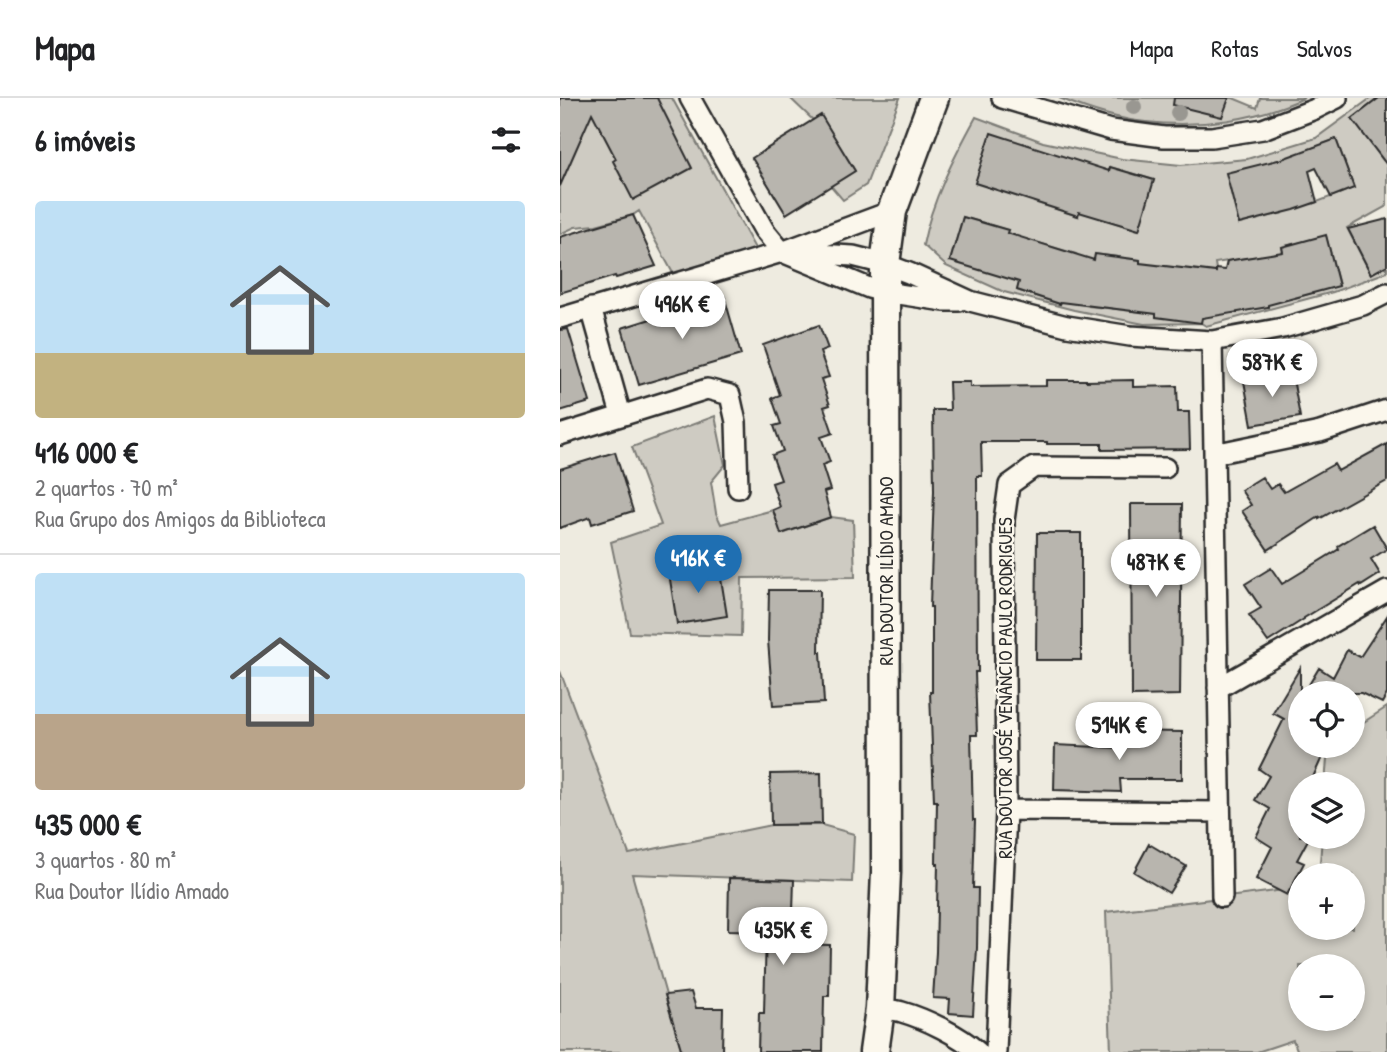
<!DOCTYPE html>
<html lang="pt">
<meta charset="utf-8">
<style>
body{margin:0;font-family:"Patrick Hand",sans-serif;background:#f6f6f6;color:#202124;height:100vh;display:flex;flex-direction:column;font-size:26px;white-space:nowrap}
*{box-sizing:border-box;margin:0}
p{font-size:23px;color:#757577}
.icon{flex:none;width:38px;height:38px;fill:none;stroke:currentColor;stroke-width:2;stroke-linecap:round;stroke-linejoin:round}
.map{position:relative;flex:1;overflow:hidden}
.drawer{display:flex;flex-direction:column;background:#fff;width:560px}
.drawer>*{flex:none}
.controls{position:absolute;left:728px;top:583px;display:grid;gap:14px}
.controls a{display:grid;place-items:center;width:77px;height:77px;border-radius:50%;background:#fff;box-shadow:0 4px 10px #0003;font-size:35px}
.price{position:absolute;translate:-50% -60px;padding:0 16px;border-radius:24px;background:#fff;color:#222;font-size:23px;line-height:46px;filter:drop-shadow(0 2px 4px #0008)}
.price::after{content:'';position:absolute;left:50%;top:42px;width:21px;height:16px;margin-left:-10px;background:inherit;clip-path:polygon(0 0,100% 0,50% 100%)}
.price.on{background:#1f6fb2;color:#fff}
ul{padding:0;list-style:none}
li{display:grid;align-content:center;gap:14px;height:371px;padding:0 35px}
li+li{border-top:2px solid #e0e0e0}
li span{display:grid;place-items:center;height:217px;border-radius:7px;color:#555}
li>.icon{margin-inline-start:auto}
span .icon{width:126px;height:126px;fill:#fffc;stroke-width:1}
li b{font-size:30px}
h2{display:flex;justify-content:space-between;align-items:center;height:84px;padding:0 35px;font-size:30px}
header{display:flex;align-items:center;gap:42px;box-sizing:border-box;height:98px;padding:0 35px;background:#fff;border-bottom:2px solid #e0e0e0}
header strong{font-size:33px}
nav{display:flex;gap:38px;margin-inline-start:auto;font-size:24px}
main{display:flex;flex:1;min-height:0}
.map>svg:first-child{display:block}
.green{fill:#cecbc2;stroke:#7c7b76;stroke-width:2;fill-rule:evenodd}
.building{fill:#b8b5ae;stroke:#2b2b2b;stroke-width:2}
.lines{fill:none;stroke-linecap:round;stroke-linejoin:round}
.street-casing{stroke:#2b2b2b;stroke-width:24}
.secondary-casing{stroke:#2b2b2b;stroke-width:33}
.street{stroke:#fbf7ec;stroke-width:19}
.secondary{stroke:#fbf7ec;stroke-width:28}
.tree{fill:#999791}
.labels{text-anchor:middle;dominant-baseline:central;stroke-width:5;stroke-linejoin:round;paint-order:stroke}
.street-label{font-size:19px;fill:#2b2b2b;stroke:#fbf7ec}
</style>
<header>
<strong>Mapa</strong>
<nav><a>Mapa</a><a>Rotas</a><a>Salvos</a></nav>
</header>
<main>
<section class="drawer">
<h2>6 imóveis<svg class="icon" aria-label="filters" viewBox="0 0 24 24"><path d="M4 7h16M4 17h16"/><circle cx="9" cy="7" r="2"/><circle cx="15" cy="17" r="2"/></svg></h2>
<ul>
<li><span style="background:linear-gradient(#bfe0f5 70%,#c2b280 0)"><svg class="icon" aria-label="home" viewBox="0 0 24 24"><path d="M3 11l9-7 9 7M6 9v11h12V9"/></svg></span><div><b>416 000 €</b><p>2 quartos · 70 m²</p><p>Rua Grupo dos Amigos da Biblioteca</p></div></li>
<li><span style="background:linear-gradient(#bfe0f5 65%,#b9a48a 0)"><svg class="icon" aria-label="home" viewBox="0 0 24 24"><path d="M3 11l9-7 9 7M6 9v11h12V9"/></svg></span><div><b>435 000 €</b><p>3 quartos · 80 m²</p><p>Rua Doutor Ilídio Amado</p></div></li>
</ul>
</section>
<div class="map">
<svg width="827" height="954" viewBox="0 0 827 954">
<rect width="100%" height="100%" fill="#eeebe0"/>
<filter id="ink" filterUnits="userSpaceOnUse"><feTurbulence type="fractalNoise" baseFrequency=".0143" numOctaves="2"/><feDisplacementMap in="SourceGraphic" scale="14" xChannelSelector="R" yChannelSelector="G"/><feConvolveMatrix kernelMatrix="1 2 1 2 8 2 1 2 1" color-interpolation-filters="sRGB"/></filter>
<g filter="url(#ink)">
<path class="green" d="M14,0H112L197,154L114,177L79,113L73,117L36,127L15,129L0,136V36Z
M230,0H340L306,87L283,102L271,88L295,73L261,18L253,22Z
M499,0H673L697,10L700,0H744C696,22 639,30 586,24C559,22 524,10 499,0Z
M811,0H819L792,21L823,62L827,60V108L787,130L811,176L827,167V174L773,194L646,228L641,225L584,226L514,212L444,194L386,168L363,147C372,102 394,59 416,19L483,44L562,61L621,67L687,61L756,40ZM776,41L794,90L752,106L734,57ZM489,55L518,118L474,104ZM711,64L723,115L679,126ZM550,69L594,82L578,132L535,118ZM403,119L447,132L390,163ZM766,138L779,187L735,200L722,149ZM472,143L516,156L500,206L457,192ZM535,156L580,162L574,213L529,208ZM700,158L708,209L663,216L655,165Z
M155,318L165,367L151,384L156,415L161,426L213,412L222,436L271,419L293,422L295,479L182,480L181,538L70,535L51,444L101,427L72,349Z
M0,573L69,756L211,727H262L294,736L292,784L72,776L122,954H0Z
M827,609V954H738L733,942L697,954H551L546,814L740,790V830H793V777H759L762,739L793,738V686H765L768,648H793V631ZM740,868H793V920H740Z"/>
<path class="building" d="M0,0H97L132,70L73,102L53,63L56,61L32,15L0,88Z
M614,0H669L662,19L613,7Z
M819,0H827V67L792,21Z
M261,17L295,73L226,116L192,60Z
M431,35L549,73L550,69L594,82L579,132L519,114L518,118L415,85Z
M776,41L794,90L771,99L756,70L749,73L757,104L734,112L679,126L666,75L722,61Z
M73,117L96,168L56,180L55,178L0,195V139Z
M403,119L448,132L447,135L534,162L535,156L580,162V165L656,174V171L665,172L667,163L723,154L722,149L766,137L779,188L708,207V209L642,220L641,225L596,219V216L501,204L500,206L457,192L459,184L390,163Z
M827,121V167L811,176L788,131Z
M164,198L181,257L79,287L62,230Z
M259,227L268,251L260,254L269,279L261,281L270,307L264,309L273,335L261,339L270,364L262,367L270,392L264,394L271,419L221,436L213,412L220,409L212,385L221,382L212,357L223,353L214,328L221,326L212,300L220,297L203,247Z
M8,231L30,304L0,313V232Z
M732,275L740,319L692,327L684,283Z
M486,282H526V283L573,282V289L617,288L618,314H629L630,351L542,352V346H487V344H421L422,378H417L418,574H415L417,637H411L413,722H415L413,790H418L417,850L413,917L389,915L390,901L373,900L376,854L378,766H376L377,703H374L370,594H372V509H370L374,393L373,312H390L389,284H410V289L486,288Z
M827,346V383L759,421V419L708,452L682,413L691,407L681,392L702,379L710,391L718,386L724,394L774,366L778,373Z
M55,354L73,413L32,426L30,419L0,430V371Z
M571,406H622L620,597L572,598Z
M813,427L827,451L811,461L820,476L801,488L800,486L744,520V521L708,544L689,517L701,510L685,486L711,470L722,486L779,451L778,448Z
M477,435H521V562H476Z
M159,468L167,518L117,526L109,475Z
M209,492H260L259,554H261L264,605L213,608L208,542Z
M827,518V596L822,605L801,595H744L759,570L773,579L787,552L800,559Z
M740,570V648H767L750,686H740V738H750L737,762L744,765L727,797L696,781L712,749L696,739L710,711L695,702L709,678L699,671L724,621L713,615Z
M560,633L622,634V681H560L561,694L494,692L495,647L560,650Z
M261,675L262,726L211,727L210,676Z
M589,746L626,768L609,795L574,774Z
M169,780L234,782L232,846L270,847L269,898H264L263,954H198L199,915H204L206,833L168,832Z
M131,894L136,910H163L162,954H122L105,897Z"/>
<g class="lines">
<g class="street-casing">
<path id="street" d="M130,0L204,132L222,154L309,190L325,194L384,203H399
M442,0L551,32L604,39H652L703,31L755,11L777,0
M222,154L293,158L325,166L349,175L410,203L507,228L570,238L652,243L723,230L803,207L827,195
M31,210L61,317
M0,220L222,154L332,113
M652,243L662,799
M0,337L147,291L170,297L176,324L178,390
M654,356L760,334L827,312
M658,590L827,493
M446,712L660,714
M320,911C327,912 335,912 342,914C366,921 399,937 418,954
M436,954L446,712L444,422L449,387L474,369L605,370"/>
</g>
<g class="secondary-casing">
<path id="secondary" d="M314,954L320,911L326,774L325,166L332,113L374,0"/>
</g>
<use href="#street" class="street"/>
<use href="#secondary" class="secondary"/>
</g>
<g class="tree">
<circle cx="574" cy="9" r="8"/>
<circle cx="618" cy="15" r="8"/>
</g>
</g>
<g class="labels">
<g class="street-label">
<text transform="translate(326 473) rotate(-90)">RUA DOUTOR ILÍDIO AMADO</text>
<text transform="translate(445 590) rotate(-90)">RUA DOUTOR JOSÉ VENÂNCIO PAULO RODRIGUES</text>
</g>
</g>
</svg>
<div class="controls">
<a><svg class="icon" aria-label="locate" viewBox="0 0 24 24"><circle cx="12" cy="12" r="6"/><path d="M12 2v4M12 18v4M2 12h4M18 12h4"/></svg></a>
<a><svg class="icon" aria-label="layers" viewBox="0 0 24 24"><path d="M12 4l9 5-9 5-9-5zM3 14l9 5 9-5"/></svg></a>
<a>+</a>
<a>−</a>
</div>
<b class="price" style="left:122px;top:243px">496K €</b>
<b class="price" style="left:712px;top:301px">587K €</b>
<b class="price on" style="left:138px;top:497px">416K €</b>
<b class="price" style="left:596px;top:501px">487K €</b>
<b class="price" style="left:559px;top:664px">514K €</b>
<b class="price" style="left:223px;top:869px">435K €</b>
</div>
</main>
